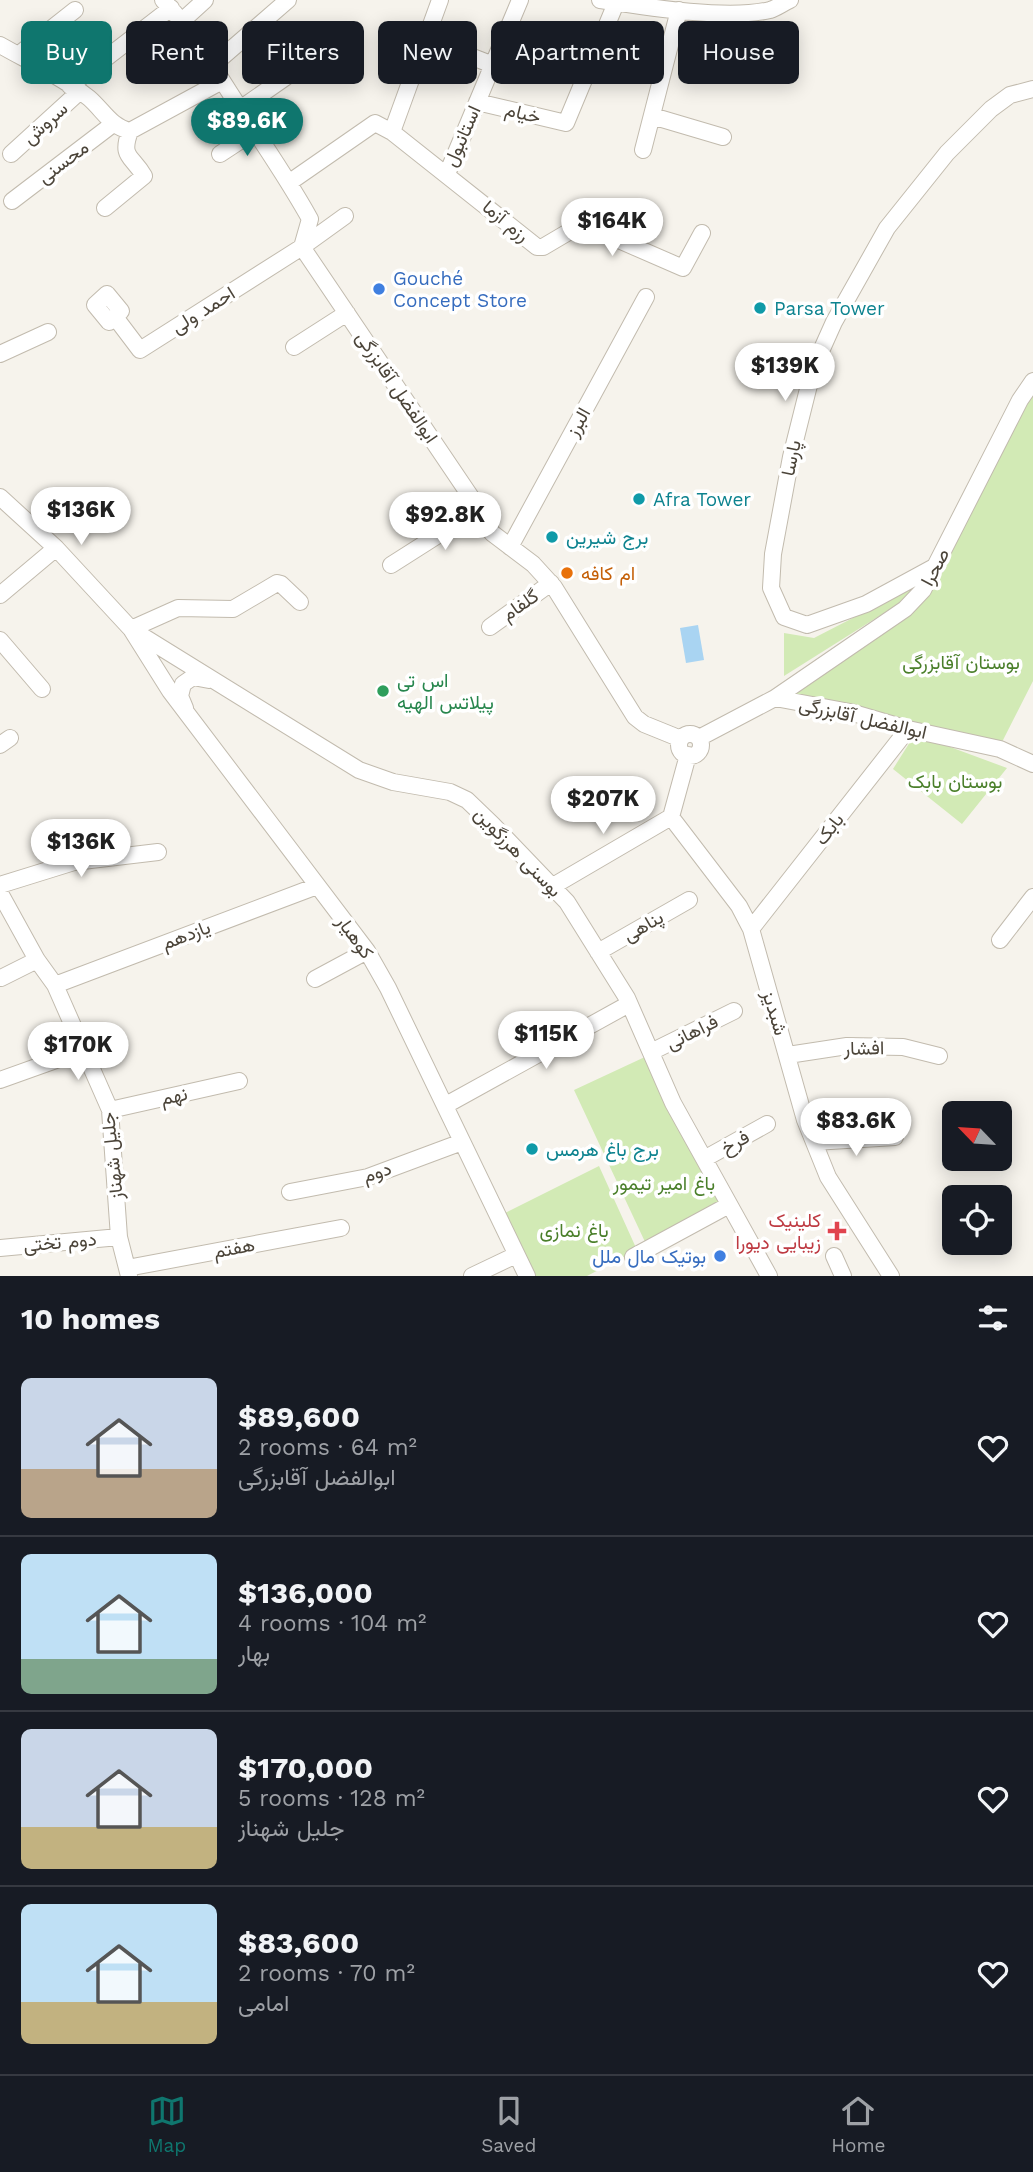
<!DOCTYPE html>
<meta charset="utf-8">
<style>
body{margin:0;font-family:"Work Sans",Vazirmatn,sans-serif;background:#242831;color:#f1f3f6;height:100vh;display:flex;flex-direction:column;font-size:26px;white-space:nowrap}
*{box-sizing:border-box;margin:0}
p{font-size:23px;color:#9ea1a6}
.icon{flex:none;width:38px;height:38px;fill:none;stroke:currentColor;stroke-width:2;stroke-linecap:round;stroke-linejoin:round}
.map{position:relative;height:1276px;overflow:hidden}
.sheet{display:flex;flex-direction:column;background:#171b24;flex:1}
.sheet>*{flex:none}
.hud{position:absolute;left:21px;top:21px;width:992px;height:63px;display:flex;gap:14px}
.needle{width:46px;rotate:295deg}
.fabs{position:absolute;left:942px;top:1101px;display:grid;gap:14px}
.fabs a{display:grid;place-items:center;width:70px;height:70px;border-radius:10px;background:#171b24;box-shadow:0 4px 18px #0003;font-size:35px}
.price{position:absolute;translate:-50% -60px;padding:0 16px;border-radius:24px;background:#fff;color:#222;font-size:23px;line-height:46px;filter:drop-shadow(0 2px 4px #0008)}
.price::after{content:'';position:absolute;left:50%;top:42px;width:21px;height:16px;margin-left:-10px;background:inherit;clip-path:polygon(0 0,100% 0,50% 100%)}
.price.current{background:#0f766e;color:#fff}
ul{padding:0;list-style:none}
li{display:flex;align-items:center;gap:21px;height:175px;padding:0 21px}
li+li{border-top:2px solid #363941}
li span{display:grid;place-items:center;flex:none;width:196px;height:140px;border-radius:10px;color:#555}
li>.icon{margin-inline-start:auto}
span .icon{width:84px;height:84px;fill:#fffc;stroke-width:1}
li b{font-size:30px}
h2{display:flex;justify-content:space-between;align-items:center;height:84px;padding:0 21px;font-size:30px}
.chip{padding:0 24px;border-radius:10px;background:#171b24;box-shadow:0 4px 18px #0003;font-size:24px;line-height:63px}
.chip.current{background:#0f766e;color:#fff}
.menu{display:flex;justify-content:space-around;align-items:center;height:98px;border-top:2px solid #363941;background:#171b24;font-size:19px;color:#9ea1a6}
.menu a{display:grid;justify-items:center;gap:4px}
.menu .current{color:#0f766e}
.map>svg:first-child{display:block}
.green{fill:#d2eab5}
.water{fill:#a9d4f2}
.lines{fill:none;stroke-linecap:round;stroke-linejoin:round}
.minor-casing{stroke:#c2bbae;stroke-width:18}
.minor{stroke:#fff;stroke-width:16}
.shop-dot{fill:#3f7fe0;stroke:#fff;stroke-width:2.5}
.culture-dot{fill:#0f9aa8;stroke:#fff;stroke-width:2.5}
.food-dot{fill:#e8710a;stroke:#fff;stroke-width:2.5}
.leisure-dot{fill:#2e9e5b;stroke:#fff;stroke-width:2.5}
.health-dot{fill:#e0444e;stroke:#fff;stroke-width:2.5}
.labels{text-anchor:middle;dominant-baseline:central;stroke-width:7;stroke-linejoin:round;paint-order:stroke}
.street-label{font-size:19px;fill:#4b4439;stroke:#fff}
.shop-label{font-size:19px;fill:#366cbe;stroke:#fff;text-anchor:start}
.culture-label{font-size:19px;fill:#0d838f;stroke:#fff;text-anchor:start}
.food-label{font-size:19px;fill:#c56008;stroke:#fff;text-anchor:start}
.park-label{font-size:19px;fill:#4a7f2a;stroke:#fff}
.leisure-label{font-size:19px;fill:#27864d;stroke:#fff;text-anchor:start}
.health-label{font-size:19px;fill:#be3a42;stroke:#fff;text-anchor:end}
</style>
<div class="map">
<svg width="1033" height="1276" viewBox="0 0 1033 1276">
<rect width="100%" height="100%" fill="#f6f3ec"/>
<path class="green" d="M1033,393V681L1001,744L790,696L922,602L1026,403Z
M913,587L911,596L784,676V633L814,638Z
M915,734L1007,768L962,824L893,769Z
M647,1056L723,1203L646,1244L574,1090Z
M599,1166L637,1250L587,1276H536L505,1213Z"/>
<path class="water" d="M698,625L704,660L686,663L680,628Z"/>
<g class="lines">
<g class="minor-casing">
<path id="minor" d="M163,0C194,33 216,72 241,110C265,146 289,181 310,219L302,247L479,509L492,533L533,564L554,587L635,717L644,724L681,739
M600,0C646,7 727,20 770,10C777,8 783,3 790,0
M182,21L205,0
M426,39L493,65
M0,45C30,62 62,77 89,98C103,110 111,127 130,131
M18,55L75,10
M213,65L288,0
M70,86L171,8
M477,102L566,123L616,3
M240,109L286,77
M652,116L723,137
M130,131L222,81
M392,132L440,0
M643,150L679,10
M11,154L79,92
M220,154L255,131
M447,174L520,0
M290,182L375,123L392,132L537,247H543L582,224L683,268L702,233
M12,201L113,124
M105,208L144,176C132,155 120,158 130,131
M107,294L121,311L109,322L95,305Z
M115,317L140,350L302,247L345,216
M294,347L347,313
M0,354L48,332
M0,497L56,548L131,629L170,691L367,951L388,988L527,1276
M510,547L646,297
M391,565L479,509
M936,566L866,604L807,625L784,617L771,588L773,554L791,457L813,369L834,322L887,228L947,153L991,109L1010,95L1033,89
M0,595L56,548
M490,627L551,583
M131,629L359,770L393,782L450,792L467,800L493,825L567,902L627,998L673,1103L769,1276
M131,629L178,608L233,609L277,583L281,584L300,602
M0,640L42,689
M775,698L905,609L923,590L1020,400L1033,381
M185,708L180,696L183,684L193,677L209,680
M679 745a11 11 0 1 1 22 0a11 11 0 1 1-22 0Z
M699,738L775,698L850,712L908,729L1000,749L1033,764
M0,745L10,738
M671,817L739,906L751,929L805,1120L828,1177L891,1276
M671,817L688,755
M0,885L74,862L158,852
M553,886L671,817
M0,893L37,960L55,985L110,1110L119,1237L129,1276
M751,929L908,729
M1000,940L1033,897
M598,952L689,900
M1,978L37,960
M315,979L367,951
M55,985L317,886
M651,1052L734,1011
M788,1055L847,1046L903,1047L939,1056
M0,1080L84,1050
M446,1105L629,1004
M110,1110L239,1081
M814,1142L895,1137
M704,1159L767,1124
M290,1192L368,1177L462,1142
M0,1248L119,1237
M834,1256L843,1276
M633,1257L729,1205
M127,1268L341,1228
M472,1276L516,1255"/>
</g>
<use href="#minor" class="minor"/>
</g>
<g class="shop-dot">
<circle cx="379" cy="289" r="7"/>
<circle cx="720" cy="1256" r="7"/>
</g>
<g class="culture-dot">
<circle cx="760" cy="308" r="7"/>
<circle cx="639" cy="499" r="7"/>
<circle cx="552" cy="537" r="7"/>
<circle cx="532" cy="1149" r="7"/>
</g>
<circle class="food-dot" cx="567" cy="573" r="7"/>
<circle class="leisure-dot" cx="383" cy="691" r="7"/>
<path class="health-dot" d="M833.5 1220.5h7v7h7v7h-7v7h-7v-7h-7v-7h7z"/>
<g class="labels">
<g class="street-label">
<text transform="translate(523 113) rotate(14)">خیام</text>
<text transform="translate(45 123) rotate(-42)">سروش</text>
<text transform="translate(462 136) rotate(-66)">استانبول</text>
<text transform="translate(63 162) rotate(-37)">محسنی</text>
<text transform="translate(506 221) rotate(39)">رزم آزما</text>
<text transform="translate(203 310) rotate(-32)">احمد ولی</text>
<text transform="translate(397 387) rotate(56)">ابوالفضل آقابزرگی</text>
<text transform="translate(578 422) rotate(-61)">البرز</text>
<text transform="translate(791 458) rotate(-78)">پارسا</text>
<text transform="translate(935 567) rotate(-62)">صحرا</text>
<text transform="translate(520 605) rotate(-35)">گلفام</text>
<text transform="translate(863 718) rotate(13)">ابوالفضل آقابزرگی</text>
<text transform="translate(829 829) rotate(-52)">بابک</text>
<text transform="translate(518 852) rotate(46)">بوسنی هرزگوین</text>
<text transform="translate(643 926) rotate(-30)">پناهی</text>
<text transform="translate(186 935) rotate(-21)">یازدهم</text>
<text transform="translate(355 937) rotate(54)">کوهیار</text>
<text transform="translate(775 1013) rotate(73)">شبدیز</text>
<text transform="translate(692 1032) rotate(-26)">فراهانی</text>
<text transform="translate(864 1048) rotate(-1)">افشار</text>
<text transform="translate(174 1096) rotate(-13)">نهم</text>
<text transform="translate(735 1142) rotate(-29)">فرخ</text>
<text transform="translate(112 1156) rotate(-96)">جلیل شهناز</text>
<text transform="translate(377 1172) rotate(-18)">دوم</text>
<text transform="translate(60 1242) rotate(-5)">دوم تختی</text>
<text transform="translate(234 1248) rotate(-11)">هفتم</text>
</g>
<g class="shop-label">
<text x="393" y="278">Gouché<tspan x="393" dy="22">Concept Store</tspan></text>
<text x="706" y="1256" text-anchor="end">بوتیک مال ملل</text>
</g>
<g class="culture-label">
<text x="774" y="308">Parsa Tower</text>
<text x="653" y="499">Afra Tower</text>
<text x="566" y="537">برج شیرین</text>
<text x="546" y="1149">برج باغ هرمس</text>
</g>
<g class="food-label">
<text x="581" y="573">ام کافه</text>
</g>
<g class="park-label">
<text x="961" y="662">بوستان آقابزرگی</text>
<text x="955" y="781">بوستان بابک</text>
<text x="664" y="1183">باغ امیر تیمور</text>
<text x="574" y="1230">باغ نمازی</text>
</g>
<g class="leisure-label">
<text x="397" y="680">اس تی<tspan x="397" dy="22">پیلاتس الهیه</tspan></text>
</g>
<g class="health-label">
<text x="821" y="1220">کلینیک<tspan x="821" dy="22">زیبایی دیورا</tspan></text>
</g>
</g>
</svg>
<div class="fabs">
<a><svg class="needle" viewBox="-14 -14 28 28"><path d="M0-13l5 13h-10z" fill="#e53935"/><path d="M0 13l5-13h-10z" fill="#9ea1a6"/></svg></a>
<a><svg class="icon" aria-label="locate" viewBox="0 0 24 24"><circle cx="12" cy="12" r="6"/><path d="M12 2v4M12 18v4M2 12h4M18 12h4"/></svg></a>
</div>
<b class="price current" style="left:247px;top:158px">$89.6K</b>
<b class="price" style="left:612px;top:258px">$164K</b>
<b class="price" style="left:785px;top:403px">$139K</b>
<b class="price" style="left:81px;top:547px">$136K</b>
<b class="price" style="left:445px;top:552px">$92.8K</b>
<b class="price" style="left:603px;top:836px">$207K</b>
<b class="price" style="left:81px;top:879px">$136K</b>
<b class="price" style="left:546px;top:1071px">$115K</b>
<b class="price" style="left:78px;top:1082px">$170K</b>
<b class="price" style="left:856px;top:1158px">$83.6K</b>
<div class="hud">
<a class="chip current">Buy</a>
<a class="chip">Rent</a>
<a class="chip">Filters</a>
<a class="chip">New</a>
<a class="chip">Apartment</a>
<a class="chip">House</a>
</div>
</div>
<section class="sheet">
<h2>10 homes<svg class="icon" aria-label="filters" viewBox="0 0 24 24"><path d="M4 7h16M4 17h16"/><circle cx="9" cy="7" r="2"/><circle cx="15" cy="17" r="2"/></svg></h2>
<ul>
<li><span style="background:linear-gradient(#c9d6e8 65%,#b9a48a 0)"><svg class="icon" aria-label="home" viewBox="0 0 24 24"><path d="M3 11l9-7 9 7M6 9v11h12V9"/></svg></span><div><b>$89,600</b><p>2 rooms · 64 m²</p><p>ابوالفضل آقابزرگی</p></div><svg class="icon" aria-label="heart" viewBox="0 0 24 24"><path d="M12 20l-8-8c-3-5 5-10 8-4 3-6 11-1 8 4z"/></svg></li>
<li><span style="background:linear-gradient(#bfe0f5 75%,#7fa58c 0)"><svg class="icon" aria-label="home" viewBox="0 0 24 24"><path d="M3 11l9-7 9 7M6 9v11h12V9"/></svg></span><div><b>$136,000</b><p>4 rooms · 104 m²</p><p>بهار</p></div><svg class="icon" aria-label="heart" viewBox="0 0 24 24"><path d="M12 20l-8-8c-3-5 5-10 8-4 3-6 11-1 8 4z"/></svg></li>
<li><span style="background:linear-gradient(#c9d6e8 70%,#c2b280 0)"><svg class="icon" aria-label="home" viewBox="0 0 24 24"><path d="M3 11l9-7 9 7M6 9v11h12V9"/></svg></span><div><b>$170,000</b><p>5 rooms · 128 m²</p><p>جلیل شهناز</p></div><svg class="icon" aria-label="heart" viewBox="0 0 24 24"><path d="M12 20l-8-8c-3-5 5-10 8-4 3-6 11-1 8 4z"/></svg></li>
<li><span style="background:linear-gradient(#bfe0f5 70%,#c2b280 0)"><svg class="icon" aria-label="home" viewBox="0 0 24 24"><path d="M3 11l9-7 9 7M6 9v11h12V9"/></svg></span><div><b>$83,600</b><p>2 rooms · 70 m²</p><p>امامی</p></div><svg class="icon" aria-label="heart" viewBox="0 0 24 24"><path d="M12 20l-8-8c-3-5 5-10 8-4 3-6 11-1 8 4z"/></svg></li>
</ul>
</section>
<nav class="menu">
<a class="current"><svg class="icon" aria-label="map" viewBox="0 0 24 24"><path d="M3 6l6-2 6 2 6-2v14l-6 2-6-2-6 2zM9 4v14M15 6v14"/></svg>Map</a>
<a><svg class="icon" aria-label="saved" viewBox="0 0 24 24"><path d="M7 4h10v16l-5-4-5 4z"/></svg>Saved</a>
<a><svg class="icon" aria-label="home" viewBox="0 0 24 24"><path d="M3 11l9-7 9 7M6 9v11h12V9"/></svg>Home</a>
</nav>
